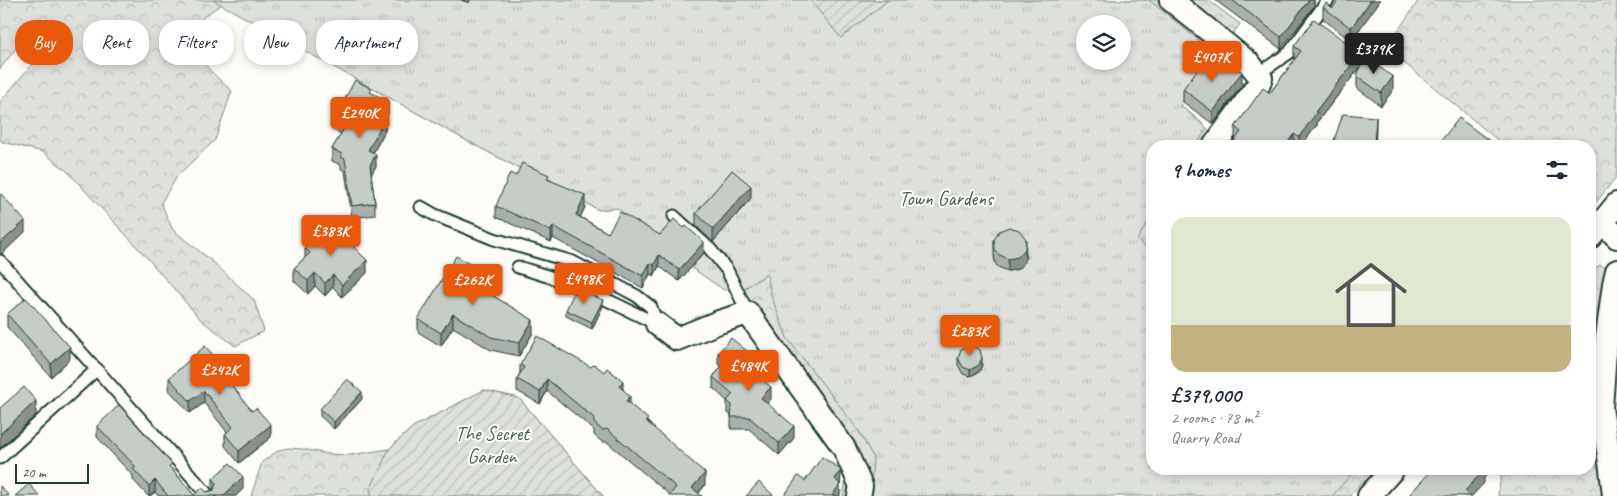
<!DOCTYPE html>
<meta charset="utf-8">
<style>
body{margin:0;font-family:Caveat,sans-serif;background:#f2f2f3;color:#1f2937;height:100vh;display:flex;flex-direction:column;font-size:19px;white-space:nowrap}
*{box-sizing:border-box;margin:0}
p{font-size:16px;color:#747a83}
.icon{flex:none;width:28px;height:28px;fill:none;stroke:currentColor;stroke-width:2;stroke-linecap:round;stroke-linejoin:round}
.map{position:relative;flex:1;overflow:hidden}
.sheet{position:absolute;left:1146px;top:140px;width:450px;height:335px;display:flex;flex-direction:column;background:#fff;border-radius:20px;box-shadow:0 2px 8px #0003}
.sheet>*{flex:none}
.banner{position:absolute;left:15px;top:20px;width:475px;height:45px;display:flex;gap:10px}
.buttons{position:absolute;left:1076px;top:15px;display:grid;gap:10px}
.buttons a{display:grid;place-items:center;width:55px;height:55px;border-radius:50%;background:#fff;box-shadow:0 2px 8px #0003;font-size:25px}
.scale{position:absolute;left:15px;bottom:12px;width:74px;box-sizing:border-box;padding-left:5px;border:2px solid #1f3d34;border-top:0;font-size:14px;line-height:18px;white-space:nowrap;color:#1f3d34;-webkit-text-stroke:4px #fdfcf7;paint-order:stroke}
.price{position:absolute;translate:-50% -42px;padding:0 11px;border-radius:5px;background:#ea580c;color:#fff;font-size:16px;line-height:32px;filter:drop-shadow(0 1px 2px #0008)}
.price::after{content:'';position:absolute;left:50%;top:30px;width:15px;height:11px;margin-left:-8px;background:inherit;clip-path:polygon(0 0,100% 0,50% 100%)}
.price.active{background:#222;color:#fff}
ul{padding:0;list-style:none}
li{display:grid;align-content:center;gap:10px;height:265px;padding:0 25px}
li span{display:grid;place-items:center;height:155px;border-radius:15px;color:#555}
li>.icon{margin-inline-start:auto}
span .icon{width:90px;height:90px;fill:#fffc;stroke-width:1}
li b{font-size:21px}
h2{display:flex;justify-content:space-between;align-items:center;height:60px;padding:0 25px;font-size:21px}
.tag{padding:0 18px;border-radius:20px;background:#fff;box-shadow:0 2px 8px #0003;font-size:18px;line-height:45px}
.tag.active{background:#ea580c;color:#fff}
.map>svg:first-child{display:block}
.forest{fill:url(#forest-crowns);stroke:#7e8e88}
.park{fill:url(#park-tufts);stroke:#7e8e88;fill-rule:evenodd}
.garden{fill:url(#garden-furrows);stroke:#7e8e88}
.lines{fill:none;stroke-linecap:round;stroke-linejoin:round}
.service-casing{stroke:#1f3d34;stroke-width:15}
.minor-casing{stroke:#1f3d34;stroke-width:26}
.service{stroke:#fdfcf7;stroke-width:11}
.minor{stroke:#fdfcf7;stroke-width:22}
.wall{fill:#aab0ab;stroke:#1f3d34}
.shaded-wall{fill:#8b908b;stroke:#1f3d34}
.building{fill:#c6cdc7;stroke:#1f3d34}
.labels{text-anchor:middle;dominant-baseline:central;stroke-width:4;stroke-linejoin:round;paint-order:stroke}
.park-label{font-size:20px;fill:#455e55;stroke:#fdfcf7}
</style>
<div class="map">
<svg width="1617" height="496" viewBox="0 0 1617 496">
<defs>
<pattern id="forest-crowns" width="20" height="18" patternUnits="userSpaceOnUse" patternTransform="scale(1.25)"><rect width="20" height="18" fill="#dde0db"/><path d="M2 6a3 3 0 1 1 6 0M12 15a3 3 0 1 1 6 0" fill="none" stroke="#bdc1bd"/></pattern>
<pattern id="park-tufts" width="24" height="20" patternUnits="userSpaceOnUse" patternTransform="scale(1.25)"><rect width="24" height="20" fill="#dde0db"/><path d="M3 7l-1-3M5 7V3M7 7l1-3M15 17l-1-3M17 17v-4M19 17l1-3" fill="none" stroke="#bdc1bd"/></pattern>
<pattern id="garden-furrows" width="10" height="10" patternUnits="userSpaceOnUse" patternTransform="scale(1.25)"><rect width="10" height="10" fill="#dde0db"/><path d="M-1 1l2-2M0 10L10 0M9 11l2-2" fill="none" stroke="#bdc1bd"/></pattern>
</defs>
<rect width="100%" height="100%" fill="#fdfcf7"/>
<filter id="ink" filterUnits="userSpaceOnUse"><feTurbulence type="fractalNoise" baseFrequency=".02" numOctaves="2"/><feDisplacementMap in="SourceGraphic" scale="10" xChannelSelector="R" yChannelSelector="G"/><feConvolveMatrix kernelMatrix="1 2 1 2 8 2 1 2 1" color-interpolation-filters="sRGB"/></filter>
<g filter="url(#ink)">
<path class="forest" d="M0,0H1208L1240,24L1180,105C1197,119 1210,127 1218,146H1152V252L1136,260L1122,61V24H1085L1021,496H843L847,473L740,302L746,287L767,274L700,157L599,210L469,142L222,4C213,10 204,15 198,24C196,27 196,31 195,35C192,58 217,77 232,91L215,140L178,175L161,203L173,230L213,262L254,300L264,331L235,346L201,320L149,260L67,171L43,152L3,142L0,140V102L33,63L48,29H36L20,43L0,69Z
M1419,0H1617V176L1593,206H1590V146H1505L1386,48Z
M1600,265L1610,270L1605,496H1498L1502,469H1590V271Z
M484,390L519,398L603,496H251L262,462L279,450L288,448L302,449L329,454L350,455L389,449L413,427Z
M1307,469H1372L1350,496H1284Z"/>
<path class="park" d="M213,0H1149L1218,56L1180,105L1207,128L1196,146H1152V215L1137,240L1152,251V469H1356L1332,496H869L871,491L873,457L859,431L787,338L771,295L767,274L746,287L724,290L689,266L617,208L599,210L469,142ZM1085,24H1122V61H1085Z"/>
<path class="garden" d="M810,0H888L841,38Z
M484,390L519,398L603,496H372L370,490L389,449L413,427Z"/>
<g class="lines">
<g class="service-casing">
<path id="service" d="M1258,74L1289,53L1328,0
M421,207L435,215L494,239L573,262L637,296L651,307L657,324
M674,216L710,249L727,270L748,313
M0,261L209,496
M518,267L560,280L599,296L657,324
M0,458L97,369"/>
</g>
<g class="minor-casing">
<path id="minor" d="M1171,0L1249,63L1261,78L1259,84L1214,146
M1602,222L1617,237
M1590,237L1617,204
M657,324L677,339L719,322L748,313L844,448L861,486L859,496
M1369,496L1393,469
M1614,496L1611,469L1601,408L1605,352L1614,284L1617,271"/>
</g>
<use href="#service" class="service"/>
<use href="#minor" class="minor"/>
</g>
<path class="wall" d="M461,0H470L469,3Z
M1215,0H1314V6L1281,49Z
M1380,0L1351,41L1323,19V7L1333,8Z
M1294,46L1361,65L1393,90L1381,106L1357,88V76L1360,67L1317,122V125L1301,146H1230L1235,140V127L1270,93L1295,59H1294Z
M1242,85L1213,124L1183,102V89Z
M372,93L388,113L385,120V131L373,153L376,166L371,174L375,203V215L352,218L345,171L341,169V165L332,161V149L341,134L334,130V119Z
M549,179L585,207L580,217L608,233L660,235L704,253L679,281L659,266L654,276L650,274L643,288L553,238L551,242L496,217V206Z
M751,198L713,242L696,226V213Z
M994,240L1026,251L1025,262L1018,269L1008,271L998,267L995,263L994,253Z
M305,248L367,273L342,297L333,287L325,296L315,286L308,294L294,281V268L305,258Z
M480,283L477,286L533,333L519,356L491,350L453,327L441,346L418,332V319Z
M603,306L592,329L566,316V310Z
M7,314L70,359L51,377L7,327Z
M718,353L754,369L752,371L771,399L767,403L794,438L779,455L749,429H731V415L727,412V401L713,388V377L721,367L718,364Z
M958,358L982,365L979,372L970,376L963,374L958,365Z
M520,365L623,389L630,405L648,422L705,485L699,493L670,495L607,442H602L594,435V430L547,391L540,404L517,391V379L520,373Z
M169,378L228,381L271,437L239,463L225,446V434L227,432L204,403L190,413L169,390Z
M362,399L334,429L320,416V409Z
M97,426L172,469L194,495L213,490V478L243,489L236,496H158L155,492L150,496H148L133,480V476L97,437Z"/>
<path class="shaded-wall" d="M1309,0H1314V6L1281,49V37Z
M1371,0H1380V1L1351,41V28Z
M1361,53V66L1317,122V125L1301,146H1299V137L1315,112Z
M1242,72V85L1213,124V112Z
M1393,77V90L1381,106V93Z
M388,101V113L385,120V131L368,162V150L380,116Z
M1376,117V130L1375,146H1374Z
M1294,134V146H1285Z
M376,154V166L370,177V165Z
M751,186V198L713,242V229Z
M585,195V207L576,227V215Z
M25,221V232L2,254H0V243Z
M553,226V238L551,242V231Z
M1026,239L1025,262L1018,269L1008,271V259Z
M704,242V253L679,281V270Z
M659,255V266L654,276V265Z
M367,260V273L342,297V285Z
M650,263V274L643,288V276Z
M480,270V283L472,296V283Z
M315,273V286L308,294V281Z
M333,275V287L325,296V283Z
M603,300V306L592,329V322Z
M453,314V327L441,346V333Z
M533,320V333L519,356V343Z
M70,347V359L51,377V364Z
M754,357V369L746,378V366Z
M982,358V365L979,372L970,376V370Z
M228,372V383L224,375Z
M547,379V391L540,404V392Z
M623,381V393L619,386Z
M771,387V399L761,410V398Z
M204,391V403L190,413V401Z
M362,392V399L334,429V422Z
M630,396V408L626,401Z
M36,401V415L0,448V434Z
M271,425V437L239,463V451Z
M794,426V438L779,455V443Z
M1482,469H1492L1484,478V483L1472,496H1465V491Z
M841,470L840,496H832L835,479Z
M705,473V485L696,496L692,488Z
M243,477V489L236,496H223Z
M155,480V492L150,496H149V486Z"/>
<path class="building" d="M1232,0H1309L1281,37Z
M1338,0H1371L1351,28L1323,7L1326,3L1333,8Z
M1314,19L1361,53L1315,112H1317L1299,137L1294,134L1285,146H1230L1241,132L1235,127L1263,88L1270,93L1301,51L1294,46Z
M1364,56L1393,77L1381,93L1357,76Z
M1206,58L1219,67L1224,59L1242,72L1213,112L1183,89Z
M355,80L372,89L370,92L388,101L380,116L385,119L368,150L376,154L370,165L375,203L352,206L345,159L341,157L342,154L332,149L346,125L334,119Z
M1343,114L1376,117L1374,145L1392,146H1332Z
M1459,118L1491,142L1487,146H1437Z
M522,163L549,175L547,179L585,195L576,215L608,233L620,212L660,235L674,219L684,228L686,226L704,242L679,270L659,255L654,265L650,263L643,276L553,226L551,231L496,206L510,173L516,176Z
M732,170L751,186L713,229L696,213Z
M1,194L25,221L2,242L0,243V196Z
M329,223L367,260L342,285L333,275L325,283L315,273L308,281L294,268L310,253L305,248Z
M1009,227L1019,230L1026,239L1025,249L1018,257L1008,259L998,254L995,250L994,240L999,231Z
M456,256L480,270L472,283L533,320L519,343L491,337L453,314L441,333L418,319Z
M576,288L603,300L592,322L566,310Z
M26,298L70,347L51,364L7,314Z
M537,336L591,367L594,364L604,372L607,368L623,381L619,386L630,396L626,401L648,419L646,421L705,473L692,488L702,496H669L676,487L607,429L602,430L594,423V418L547,379L540,392L517,379L524,367L520,365Z
M731,338L754,357L746,366L771,387L761,398L794,426L779,443L749,417H731L732,405L727,401L733,394L713,377L727,360L718,353Z
M971,345L980,350L982,358L979,365L970,370L963,367L958,358L961,349Z
M205,346L228,372L224,375L252,411L256,408L271,425L239,451L225,434L233,427L204,391L190,401L169,378Z
M347,379L362,392L334,422L320,409Z
M24,387L36,401L0,434V408Z
M119,405L172,464L169,466L194,495L202,488L207,492L214,490L216,483L213,478L230,463L243,477L223,496H168L155,480L149,486L133,469L136,467L97,426Z
M822,457L841,470L835,479L840,484L832,496H784L798,476L805,481Z
M1433,469H1483L1484,470L1465,491L1471,496H1408Z
M759,482L774,496H746Z
M29,484L40,496H15Z
M0,486L9,496H0Z"/>
</g>
<g class="labels">
<g class="park-label">
<text x="946" y="198">Town Gardens</text>
<text x="492" y="433">The Secret<tspan x="492" dy="23">Garden</tspan></text>
</g>
</g>
</svg>
<div class="buttons">
<a><svg class="icon" aria-label="layers" viewBox="0 0 24 24"><path d="M12 4l9 5-9 5-9-5zM3 14l9 5 9-5"/></svg></a>
</div>
<div class="scale">20 m</div>
<b class="price active" style="left:1374px;top:75px">£379K</b>
<b class="price" style="left:1212px;top:83px">£407K</b>
<b class="price" style="left:360px;top:139px">£240K</b>
<b class="price" style="left:331px;top:257px">£383K</b>
<b class="price" style="left:584px;top:305px">£498K</b>
<b class="price" style="left:473px;top:306px">£262K</b>
<b class="price" style="left:970px;top:357px">£283K</b>
<b class="price" style="left:749px;top:392px">£484K</b>
<b class="price" style="left:220px;top:396px">£242K</b>
<div class="banner">
<a class="tag active">Buy</a>
<a class="tag">Rent</a>
<a class="tag">Filters</a>
<a class="tag">New</a>
<a class="tag">Apartment</a>
</div>
<section class="sheet">
<h2>9 homes<svg class="icon" aria-label="filters" viewBox="0 0 24 24"><path d="M4 7h16M4 17h16"/><circle cx="9" cy="7" r="2"/><circle cx="15" cy="17" r="2"/></svg></h2>
<ul>
<li><span style="background:linear-gradient(#dfe7d0 70%,#c2b280 0)"><svg class="icon" aria-label="home" viewBox="0 0 24 24"><path d="M3 11l9-7 9 7M6 9v11h12V9"/></svg></span><div><b>£379,000</b><p>2 rooms · 78 m²</p><p>Quarry Road</p></div></li>
</ul>
</section>
</div>
